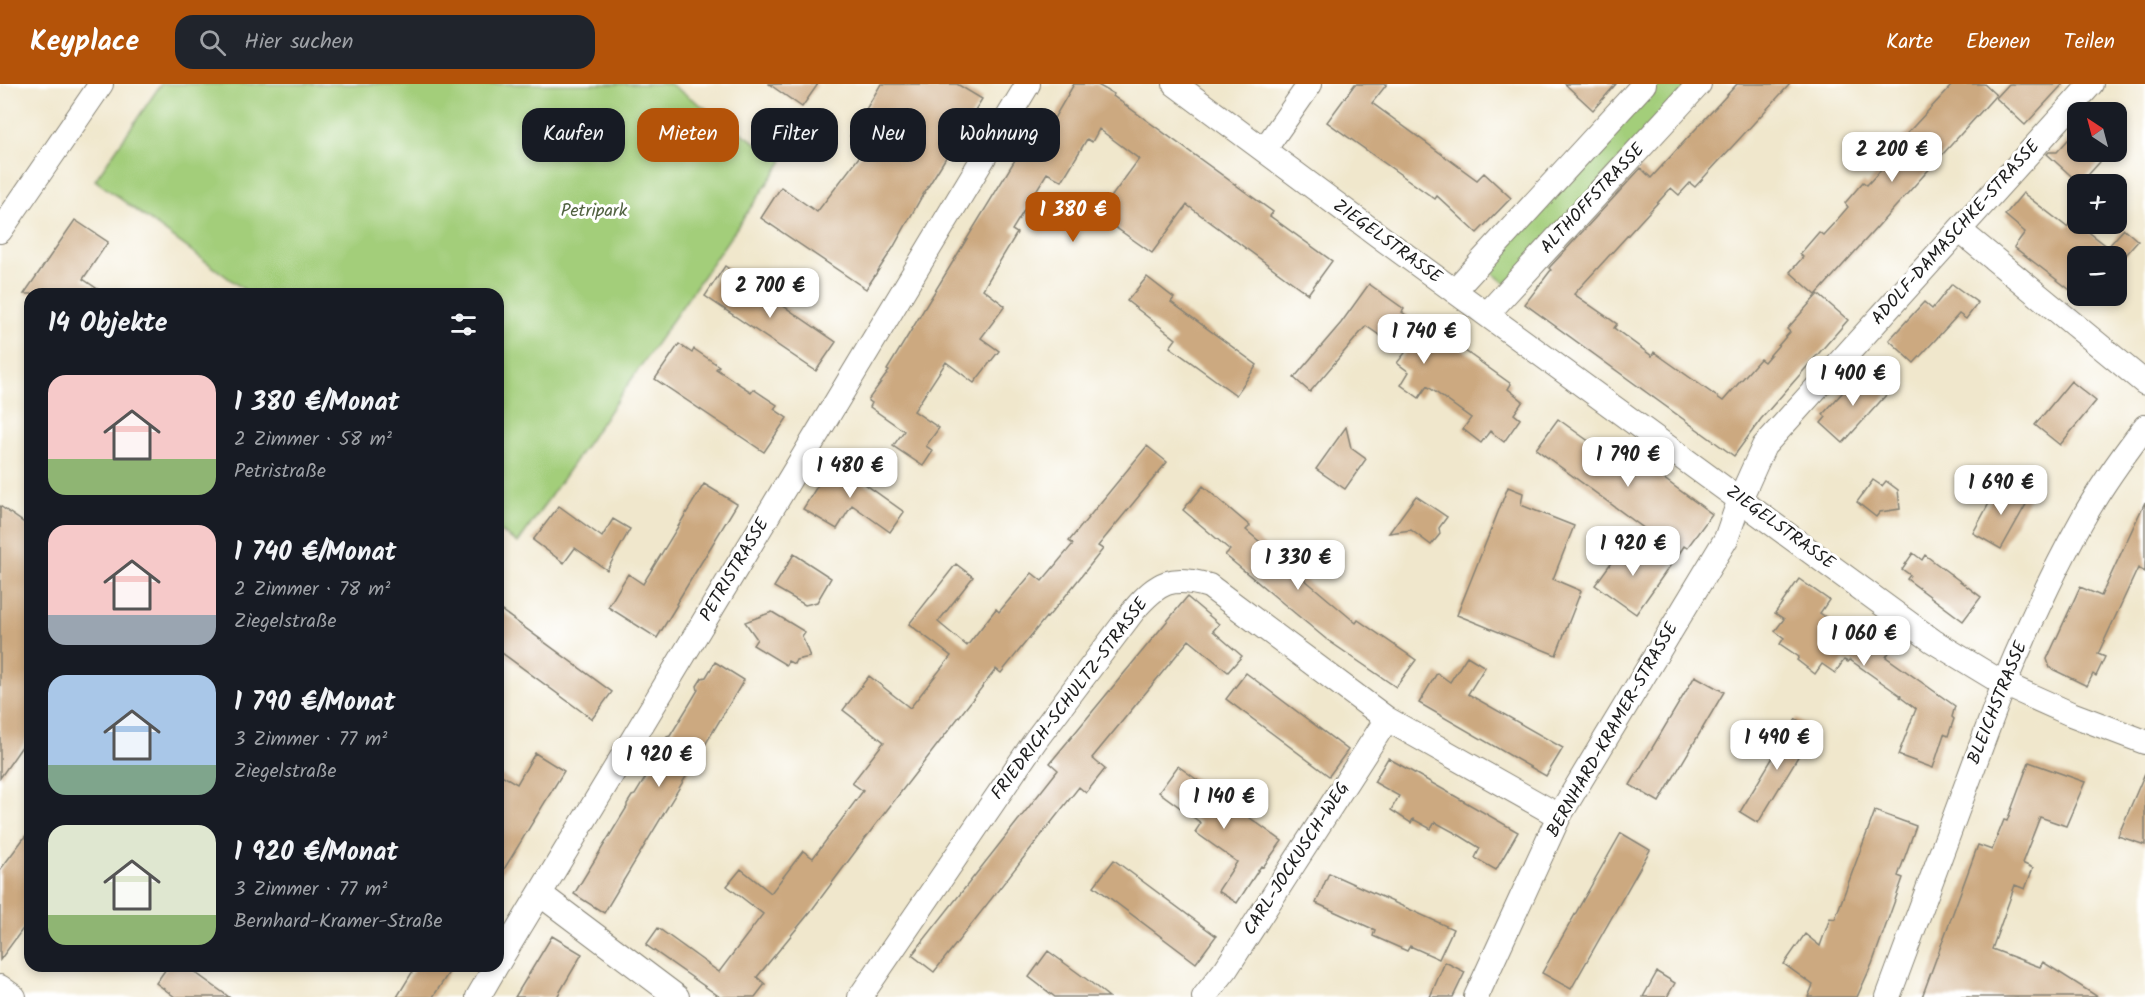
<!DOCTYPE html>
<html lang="de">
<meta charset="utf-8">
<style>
body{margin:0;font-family:Kalam,sans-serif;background:#20242c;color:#f1f3f6;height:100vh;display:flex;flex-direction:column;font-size:22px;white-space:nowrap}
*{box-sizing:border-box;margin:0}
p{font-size:20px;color:#9ea1a6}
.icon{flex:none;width:33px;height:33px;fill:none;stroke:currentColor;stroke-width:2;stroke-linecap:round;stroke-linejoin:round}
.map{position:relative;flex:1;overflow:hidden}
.drawer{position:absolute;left:24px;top:204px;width:480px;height:684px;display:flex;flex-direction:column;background:#171b24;border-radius:18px;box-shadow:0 3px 9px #0003}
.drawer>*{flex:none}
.hud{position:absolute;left:522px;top:24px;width:570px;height:54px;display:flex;gap:12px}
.needle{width:39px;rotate:324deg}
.buttons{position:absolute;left:2067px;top:18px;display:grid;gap:12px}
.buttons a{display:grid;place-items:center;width:60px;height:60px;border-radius:12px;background:#171b24;box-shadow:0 3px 9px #0003;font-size:30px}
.price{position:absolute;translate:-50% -51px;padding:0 14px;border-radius:12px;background:#fff;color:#222;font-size:20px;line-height:39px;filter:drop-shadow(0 2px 3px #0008)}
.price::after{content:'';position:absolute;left:50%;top:36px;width:18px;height:14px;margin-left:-9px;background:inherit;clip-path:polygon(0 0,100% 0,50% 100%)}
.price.on{background:#b45309;color:#fff}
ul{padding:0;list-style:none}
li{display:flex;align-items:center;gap:18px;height:150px;padding:0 24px}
li span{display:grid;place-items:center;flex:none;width:168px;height:120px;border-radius:18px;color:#555}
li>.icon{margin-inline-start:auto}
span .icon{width:72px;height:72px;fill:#fffc;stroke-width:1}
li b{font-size:26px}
h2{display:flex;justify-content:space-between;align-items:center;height:72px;padding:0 24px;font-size:26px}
.chip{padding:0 21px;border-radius:18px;background:#171b24;box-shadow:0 3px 9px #0003;font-size:21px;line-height:54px}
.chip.on{background:#b45309;color:#fff}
header{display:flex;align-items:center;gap:36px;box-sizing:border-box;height:84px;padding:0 30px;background:#b45309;color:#fff}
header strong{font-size:28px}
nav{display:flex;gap:33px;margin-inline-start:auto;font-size:21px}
.search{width:420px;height:54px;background:#20242c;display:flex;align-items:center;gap:15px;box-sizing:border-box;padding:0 21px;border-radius:18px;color:#9ea1a6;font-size:22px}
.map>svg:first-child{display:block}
.green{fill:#a3ce7a;stroke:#60754b;stroke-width:1.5}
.building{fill:#cca980}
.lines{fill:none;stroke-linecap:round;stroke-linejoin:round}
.minor-casing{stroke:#868274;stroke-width:26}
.minor{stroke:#fff;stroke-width:24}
.labels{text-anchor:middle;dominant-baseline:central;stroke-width:6;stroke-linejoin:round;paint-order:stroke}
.street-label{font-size:18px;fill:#1c1c1c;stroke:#fff}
.park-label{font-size:18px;fill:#526342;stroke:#fff}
</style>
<header>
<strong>Keyplace</strong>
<div class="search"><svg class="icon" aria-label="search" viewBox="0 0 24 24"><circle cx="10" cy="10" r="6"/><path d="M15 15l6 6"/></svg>Hier suchen</div>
<nav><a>Karte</a><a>Ebenen</a><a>Teilen</a></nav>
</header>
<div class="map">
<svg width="2145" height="913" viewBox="0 0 2145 913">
<rect width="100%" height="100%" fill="#fff"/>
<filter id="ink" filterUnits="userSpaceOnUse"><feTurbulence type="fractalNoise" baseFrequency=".0167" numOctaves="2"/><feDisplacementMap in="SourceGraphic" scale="12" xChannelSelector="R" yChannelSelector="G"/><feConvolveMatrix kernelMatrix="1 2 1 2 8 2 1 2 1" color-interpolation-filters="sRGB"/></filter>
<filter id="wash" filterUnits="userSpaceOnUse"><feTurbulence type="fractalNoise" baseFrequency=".008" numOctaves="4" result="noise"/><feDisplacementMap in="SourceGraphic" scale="24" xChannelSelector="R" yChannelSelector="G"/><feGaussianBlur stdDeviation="1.35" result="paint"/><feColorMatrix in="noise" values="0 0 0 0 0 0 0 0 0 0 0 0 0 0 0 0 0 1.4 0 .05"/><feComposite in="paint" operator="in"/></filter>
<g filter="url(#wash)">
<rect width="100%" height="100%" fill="#f0e7cc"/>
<path class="green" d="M161,0H670L783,77L518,459L498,446V210H250L95,96Z
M1656,0H1689L1506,200L1485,183Z"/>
<g id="blocks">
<path class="building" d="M769,0H818L802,23Z
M881,0H957L982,15L921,114L893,164L866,205L761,134L781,103L817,128L866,64L850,52Z
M1074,0H1096L1114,10L1113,12L1273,128L1270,132L1332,177L1308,210L1187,121L1152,169L1098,131L1139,75L1099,45L1092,58L1087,55L1062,97L1047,89L1012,146L1017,149L983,205L1005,222L981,254L999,267L974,299L946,278L914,327L939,344L926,362L933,367L923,382L893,362L904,347L870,323L872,319L868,316L889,287L887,286L1032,48L1042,55Z
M1355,0H1387L1372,19L1477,96L1484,89L1511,114L1477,149L1437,112L1435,115L1327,38Z
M1565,0H1616L1593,26Z
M1737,0H1790L1695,103L1690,99L1679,111L1671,104L1574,210L1617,240L1614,244L1652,272L1654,268L1723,317L1760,275L1764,278L1790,248L1787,245L1818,210L1848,236L1761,335L1734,372L1525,220L1551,186L1549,184L1641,84L1651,94Z
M1953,0H1984L1996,11L1816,211L1790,188L1803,173L1800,170L1819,148L1823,151L1836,137L1848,123L1845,119L1863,98L1867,101L1893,73L1889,69Z
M2009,0H2063L2025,41L1996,14Z
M2078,45V68H2109L2080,100L2047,70L2049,68H2057Z
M2023,109L2067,143L2073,136L2108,163L2124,145L2138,157L2125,172H2078V212L2014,163L2025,148L2005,131Z
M75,136L108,158L83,195L105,210H24Z
M725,182L836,258L816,287L705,212Z
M1147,193L1174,214L1171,218L1257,281L1236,311L1170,263L1176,255L1127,217Z
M1369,200L1404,225L1402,228L1444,259L1447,254L1511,300L1508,305L1523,317L1514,330L1520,335L1504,358L1490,347L1481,359L1463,345L1471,334L1427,302L1419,314L1401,301L1409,288L1397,279L1405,269L1366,242L1310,308L1294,294L1341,239Z
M1952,200L1978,219L1966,235L1959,230L1914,279L1889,256L1924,218L1932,225Z
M679,260L692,269L694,265L719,282L716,285L751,308L753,305L777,321L774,325L787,334L764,368L655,295Z
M1862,287L1887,310L1843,359L1821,339L1826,333L1823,330Z
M2071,297L2096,317L2060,361L2035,341Z
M1558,335L1633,389L1641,378L1712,430L1687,464L1684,462L1679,470L1536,365Z
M1346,343L1351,364L1366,375L1345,405L1316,385Z
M1147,362L1167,378L1098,462L1103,465L1063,515L1047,534L1046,533L1001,589L996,585L873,744L811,827L757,893L765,900L755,913H720L646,861L658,844L719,888L763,830L727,802L741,785L771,809L803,767L813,774L863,707L852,699L884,658L843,626L869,592L910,624L951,572L909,540L956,480L973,493L938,538L967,562L996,525L999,528L1032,489L1042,497L1073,460L1069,457Z
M834,375L868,396L865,400L904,428L890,448L852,421L837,445L803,425Z
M1873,396L1882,402L1886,397L1898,406L1900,425L1880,428L1876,433L1857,418Z
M2000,399L2029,415L2001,465L1973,449Z
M704,400L737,420L676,520L677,521L657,554L608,523L628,490L643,500Z
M1203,402L1250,442L1246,446L1356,539L1358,536L1416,576L1396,603L1326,555L1225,471L1230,466L1183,426Z
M1508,403L1523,409L1521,421L1574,442L1553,495L1581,507L1556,571L1457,531Z
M1416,412L1447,433L1439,444L1440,450L1431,461L1411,446L1389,449Z
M2145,418V488L2138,484L2098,570L2105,573L2096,592L2093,590L2087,602L2050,584L2047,575L2080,503L2101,512Z
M0,422L30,443V651L0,694Z
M559,422L602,453L613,435L630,445L607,486L575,464L564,479L533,456Z
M1624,461L1672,479L1636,530L1595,501Z
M1913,469L1922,476L1925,471L1981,513L1963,537L1907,495L1910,491L1902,485Z
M794,470L831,494L817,518L805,521L774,503Z
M1799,495L1829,516L1820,529L1856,554L1865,541L1894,561L1886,573L1955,622L1952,633L1954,635L1948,652L1944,650L1933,684L1898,671L1916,625L1900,613L1901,612L1850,576L1848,578L1844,576L1835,589L1822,580L1815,590L1797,576L1799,573L1780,560L1784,554L1775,547L1784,535L1775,529Z
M1187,513L1219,540L1213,547L1242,572L1228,588L1189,556L1092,674L1105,685L1086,709L1079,703L934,888L912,871L1058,686L1050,679Z
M498,524L612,608L592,635L498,566Z
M772,528L805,548L802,552L810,573L796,576L794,580L788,577L786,581L753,561L757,555L745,538Z
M1467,572L1485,583L1468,610L1563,664L1546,692L1419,619L1437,589L1450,598Z
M715,578L744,596L604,829L574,810L627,723V720L632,712L635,711L663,665L662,661L667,653L670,652L689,621L698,606L697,602L702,594L706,593Z
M1246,589L1348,666L1329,692L1226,615Z
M1695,592L1724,608L1659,718L1630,701Z
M1796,635L1814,646L1758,739L1740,728Z
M535,669L564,687L498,795V689L517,700Z
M1388,674L1518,748L1496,786L1475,774L1480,764L1459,751L1435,738L1431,745L1413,735L1411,739L1391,726L1399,712L1374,698Z
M2029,678L2085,698L2066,742L2040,733L2022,779L2033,784L2025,805L2015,801L1992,865L2040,883L2043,878L2098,913H1922L1978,761L1992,766L2004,736L2007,737Z
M1178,682L1282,757L1263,783L1261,782L1237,819L1218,807L1237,778L1195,748L1201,739L1159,708Z
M2145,689V761L2118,752Z
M1875,727L1916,742L1898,792L1903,794L1872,880L1857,913H1808L1813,901L1784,880L1805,850L1820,862L1830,834L1835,835Z
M30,746V835L0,876V786Z
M1621,749L1650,766L1571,905L1542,889Z
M1114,776L1216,852L1196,879L1094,802Z
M1329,789L1453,845L1439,875L1410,862L1407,867L1373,852L1375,846L1316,819Z
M552,852L582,870L557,913H515Z
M1048,867L1089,897L1109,913H1055L1029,893Z
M1445,878L1465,888L1453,913H1430Z
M168,882H186L229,913H175L156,899Z
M416,882H453L433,913H397Z
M1657,888L1675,899L1667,913H1643Z"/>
</g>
</g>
<g filter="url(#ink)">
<use href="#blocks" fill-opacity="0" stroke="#868274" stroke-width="1.5"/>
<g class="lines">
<g class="minor-casing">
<path id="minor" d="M1175,0L1386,157L1933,557L2004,600L2071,630L2145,658
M1264,66L1310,0
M1959,146L2145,299
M0,147L101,0
M1454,207L1644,0
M1487,230L1699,0
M540,810L677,913
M498,879L1028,0
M0,903L14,913
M478,913L496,882
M860,913L1035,657L1134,526C1159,497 1172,491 1209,502L1387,635L1559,732
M1204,913L1226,885L1387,635
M1476,913L1559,732L1726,455L1740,415L1764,362L2091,0
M1888,913L2004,600C2027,545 2052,490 2081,438C2099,405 2122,373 2145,343"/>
</g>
<use href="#minor" class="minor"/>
</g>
</g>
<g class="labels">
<g class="street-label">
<text transform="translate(1593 115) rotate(-47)">ALTHOFFSTRASSE</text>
<text transform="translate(1956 149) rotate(-48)">ADOLF-DAMASCHKE-STRASSE</text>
<text transform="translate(1387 158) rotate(36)">ZIEGELSTRASSE</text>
<text transform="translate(1780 444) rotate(36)">ZIEGELSTRASSE</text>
<text transform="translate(735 486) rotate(-59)">PETRISTRASSE</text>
<text transform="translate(1070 615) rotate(-53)">FRIEDRICH-SCHULTZ-STRASSE</text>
<text transform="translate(1998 619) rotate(-68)">BLEICHSTRASSE</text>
<text transform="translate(1613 646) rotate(-60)">BERNHARD-KRAMER-STRASSE</text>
<text transform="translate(1297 775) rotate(-57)">CARL-JOCKUSCH-WEG</text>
</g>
<g class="park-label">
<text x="594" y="127">Petripark</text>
</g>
</g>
</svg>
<div class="buttons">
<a><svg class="needle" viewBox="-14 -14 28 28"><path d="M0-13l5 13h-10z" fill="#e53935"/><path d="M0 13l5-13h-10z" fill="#9ea1a6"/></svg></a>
<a>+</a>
<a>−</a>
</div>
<b class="price" style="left:1892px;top:99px">2 200 €</b>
<b class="price on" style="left:1073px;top:159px">1 380 €</b>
<b class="price" style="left:770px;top:235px">2 700 €</b>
<b class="price" style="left:1424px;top:281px">1 740 €</b>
<b class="price" style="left:1853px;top:323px">1 400 €</b>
<b class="price" style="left:1628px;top:404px">1 790 €</b>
<b class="price" style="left:850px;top:415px">1 480 €</b>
<b class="price" style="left:2001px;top:432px">1 690 €</b>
<b class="price" style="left:1633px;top:493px">1 920 €</b>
<b class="price" style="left:1298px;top:507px">1 330 €</b>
<b class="price" style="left:1864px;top:583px">1 060 €</b>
<b class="price" style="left:1777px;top:687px">1 490 €</b>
<b class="price" style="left:659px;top:704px">1 920 €</b>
<b class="price" style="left:1224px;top:746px">1 140 €</b>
<div class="hud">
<a class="chip">Kaufen</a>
<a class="chip on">Mieten</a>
<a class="chip">Filter</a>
<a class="chip">Neu</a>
<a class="chip">Wohnung</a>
</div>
<section class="drawer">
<h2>14 Objekte<svg class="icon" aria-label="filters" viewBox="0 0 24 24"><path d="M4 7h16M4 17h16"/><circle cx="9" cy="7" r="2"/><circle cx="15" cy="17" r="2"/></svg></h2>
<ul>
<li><span style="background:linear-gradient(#f6c9c9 70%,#8fb573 0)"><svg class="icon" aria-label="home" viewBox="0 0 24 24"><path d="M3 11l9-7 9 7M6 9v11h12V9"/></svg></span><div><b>1 380 €/Monat</b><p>2 Zimmer · 58 m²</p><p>Petristraße</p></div></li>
<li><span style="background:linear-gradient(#f6c9c9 75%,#9aa5b1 0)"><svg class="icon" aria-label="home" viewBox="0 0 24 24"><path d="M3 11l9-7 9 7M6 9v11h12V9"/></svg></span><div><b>1 740 €/Monat</b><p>2 Zimmer · 78 m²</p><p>Ziegelstraße</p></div></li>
<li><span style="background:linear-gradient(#a9c7e8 75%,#7fa58c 0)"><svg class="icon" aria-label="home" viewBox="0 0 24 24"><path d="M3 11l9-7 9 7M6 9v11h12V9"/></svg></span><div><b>1 790 €/Monat</b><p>3 Zimmer · 77 m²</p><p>Ziegelstraße</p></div></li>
<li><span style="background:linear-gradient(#dfe7d0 75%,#8fb573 0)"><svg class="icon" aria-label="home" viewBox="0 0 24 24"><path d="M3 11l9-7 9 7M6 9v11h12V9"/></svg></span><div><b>1 920 €/Monat</b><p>3 Zimmer · 77 m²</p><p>Bernhard-Kramer-Straße</p></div></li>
</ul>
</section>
</div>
